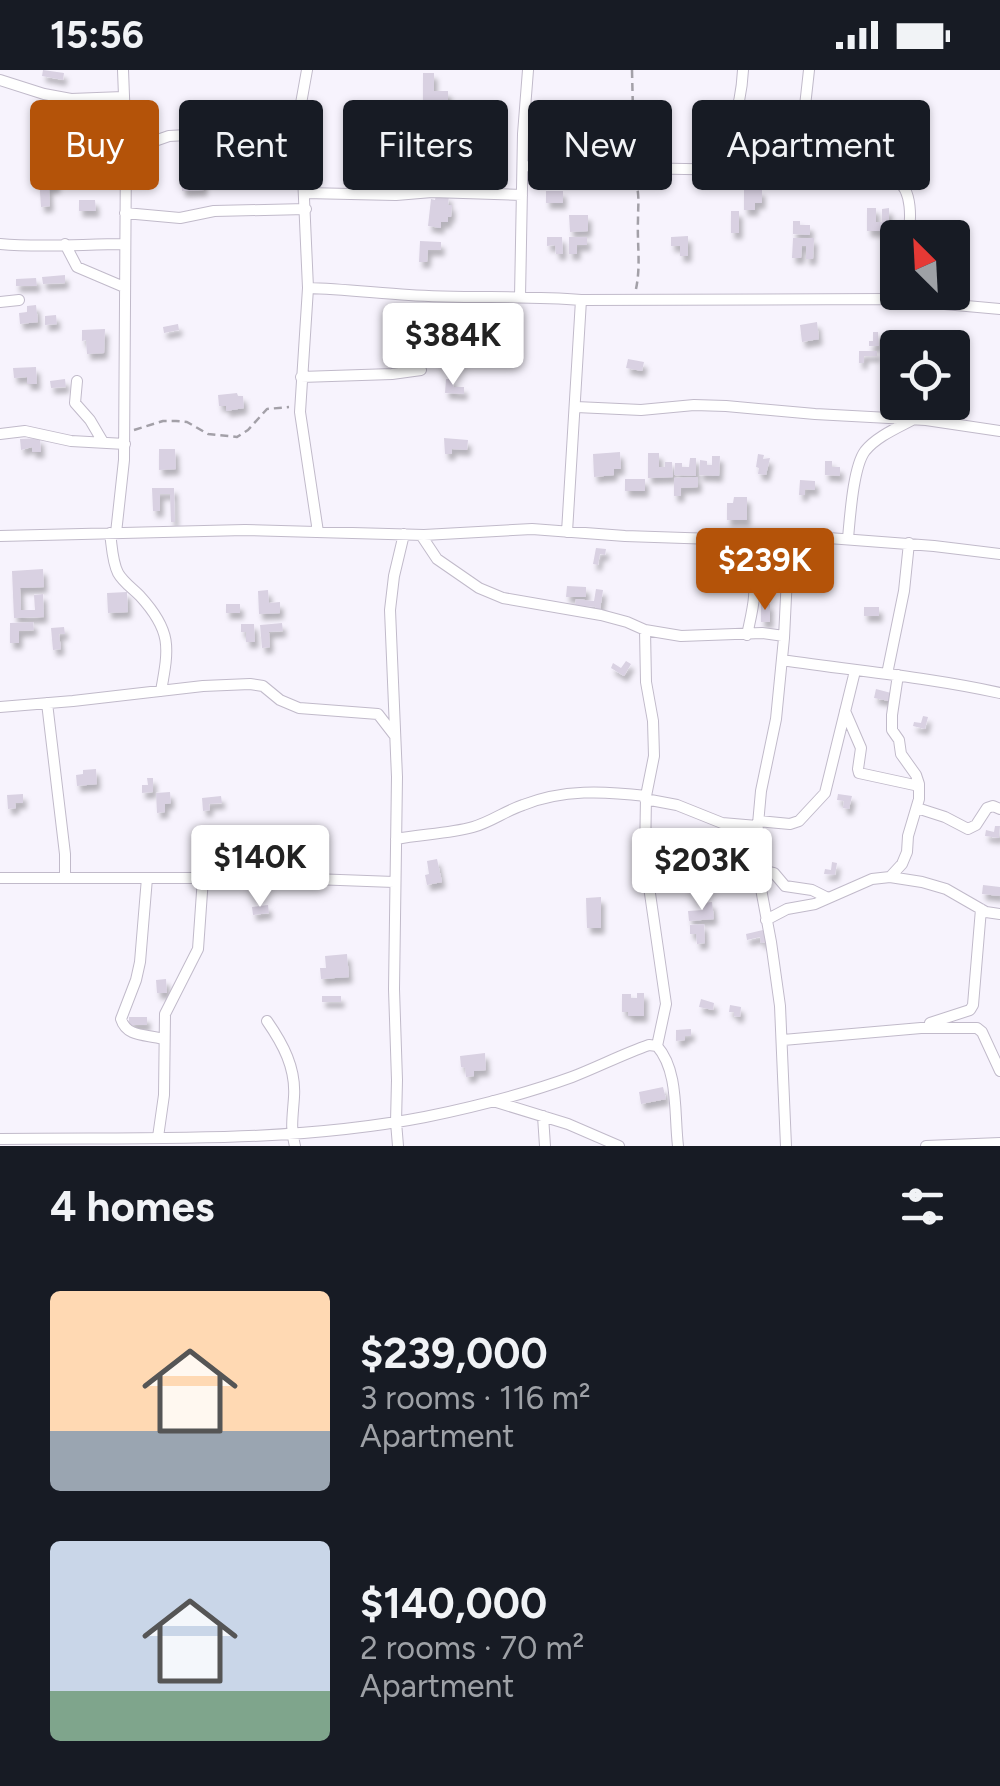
<!DOCTYPE html>
<meta charset="utf-8">
<style>
body{margin:0;font-family:Figtree,sans-serif;background:#242831;color:#f1f3f6;height:100vh;display:flex;flex-direction:column;font-size:38px;white-space:nowrap}
*{box-sizing:border-box;margin:0}
p{font-size:32px;color:#9ea1a6}
.icon{flex:none;width:55px;height:55px;fill:none;stroke:currentColor;stroke-width:2;stroke-linecap:round;stroke-linejoin:round}
.map{position:relative;height:1076px;overflow:hidden}
.side{display:flex;flex-direction:column;background:#171b24;flex:1}
.side>*{flex:none}
.hud{position:absolute;left:30px;top:30px;width:940px;height:90px;display:flex;gap:20px}
.needle{width:65px;rotate:336deg}
.fabs{position:absolute;left:880px;top:150px;display:grid;gap:20px}
.fabs a{display:grid;place-items:center;width:90px;height:90px;border-radius:10px;background:#171b24;box-shadow:0 2px 8px #0004;font-size:50px}
.price{position:absolute;translate:-50% -85px;padding:0 22px;border-radius:10px;background:#fff;color:#222;font-size:32px;line-height:65px;filter:drop-shadow(0 2px 5px #0008)}
.price::after{content:'';position:absolute;left:50%;top:60px;width:30px;height:22px;margin-left:-15px;background:inherit;clip-path:polygon(0 0,100% 0,50% 100%)}
.price.active{background:#b45309;color:#fff}
ul{padding:0;list-style:none}
li{display:flex;align-items:center;gap:30px;height:250px;padding:0 50px}
li span{display:grid;place-items:center;flex:none;width:280px;height:200px;border-radius:10px;color:#555}
li>.icon{margin-inline-start:auto}
span .icon{width:120px;height:120px;fill:#fffc;stroke-width:1}
li b{font-size:42px}
h2{display:flex;justify-content:space-between;align-items:center;height:120px;padding:0 50px;font-size:42px}
.pill{padding:0 35px;border-radius:10px;background:#171b24;box-shadow:0 2px 8px #0004;font-size:35px;line-height:90px}
.pill.active{background:#b45309;color:#fff}
.status{display:flex;justify-content:space-between;align-items:center;height:70px;padding:0 50px;background:#171b24;direction:ltr}
.status svg{height:28px;fill:currentColor}
.map>svg:first-child{display:block}
.building{fill:#d9d1e2;filter:url(#shadow)}
.lines{fill:none;stroke-linecap:round;stroke-linejoin:round}
.minor-casing{stroke:#c1baca;stroke-width:12}
.path{stroke:#a3a0a8;stroke-width:2.5;stroke-dasharray:8 5;stroke-linecap:butt}
.minor{stroke:#fff;stroke-width:10}
</style>
<div class="status"><b>15:56</b><svg viewBox="0 0 49 12"><path d="M0 12V9h3v3zM5 12V6h3v6zM10 12V3h3v9zM15 12V0h3v12zM26 1h20v11H26zM47 4h2v5h-2z"/></svg></div>
<div class="map">
<svg width="1000" height="1076" viewBox="0 0 1000 1076">
<defs>
<filter id="shadow"><feDropShadow dx="3.5" dy="6" stdDeviation="2.5" flood-color="#0004"/></filter>
</defs>
<rect width="100%" height="100%" fill="#f7f3fd"/>
<path class="building" d="M43,0L64,3L63,10L42,6Z
M423,3H434V21H448V30H423Z
M473,37L474,44L455,45V38Z
M216,55H229L230,79H216Z
M349,89L374,92L372,112L351,110L352,106L348,105Z
M203,99L204,120L182,121L180,100Z
M56,106L57,117L49,118L50,136L41,137L39,107Z
M744,120H762V133H755V140H744Z
M546,121H563V133H546Z
M436,125L449,126L448,135H452L451,147H448V152H441V158L428,156L431,129L435,130Z
M79,130H95L96,141H79Z
M867,138H876V152H882V139L889,138V161H867Z
M731,141H739V163H731Z
M569,145H588V161L570,162Z
M793,151H800V155H810V165L793,164Z
M688,166V186H680V176H671V167Z
M547,167H562L563,184H556L555,175L547,176Z
M569,167H587V175H577V184H569Z
M793,168H814L813,189H806V176H802L801,188H792Z
M420,171L441,172V180H428L427,192H419Z
M65,205V213L43,214L42,207Z
M36,208L37,216H16V209Z
M36,235L38,252L20,254L19,243L27,242V236Z
M56,245L57,254L45,255V246Z
M817,252L819,269L802,272L800,255Z
M178,254L179,260L164,263L163,257Z
M105,259L104,283L87,284L86,270L82,271V260Z
M873,262H878L879,276H869V271H873Z
M883,266H889V272H896L897,267H900V278H882Z
M859,281H877V286H864V293H859Z
M628,289L644,292L642,301L626,298Z
M36,297L37,314H27V307L14,308L13,298Z
M65,309L66,317L51,318L50,311Z
M446,309H454L453,317H464V324L445,323Z
M237,323L238,326H243L244,338L226,341V336H219L218,325Z
M40,368L41,382H32V377L21,380L20,369Z
M444,368L468,370L467,380L452,379V384H445Z
M159,379H175L176,399L159,400Z
M620,382L621,399H614V405L594,407L593,384Z
M648,383H659V397H665V392H672L673,407L648,408Z
M758,384L764,385L763,389L770,388L766,405L758,404L759,398L756,397Z
M712,386H720L719,406L699,405L700,390L707,391V395H712Z
M690,388H696V406L674,405L675,393H682V397H689Z
M825,391H832V397H840V406L825,405Z
M698,407V417L681,418V426H674V408Z
M625,409H645V421H625Z
M800,410L815,411V420L805,419V425H799Z
M152,418H174L175,452H171L170,424H160V441H153Z
M734,427H747V450H727V433H733Z
M596,478L606,479L605,485L600,484L598,495L593,494Z
M43,499L44,517L20,518L21,540H35L34,525L43,524L44,547L14,548L12,501Z
M567,516L586,517V527H566Z
M596,519L603,520L600,540H595L596,537L575,535L576,529L594,531Z
M268,520L269,533L280,532V543L259,544L258,521Z
M127,522L128,542L108,543L107,523Z
M226,534H240V543H226Z
M761,534H770V552H761Z
M864,537H879V546H864Z
M33,552L34,560L19,561V573H10V553Z
M282,553L283,561L269,562L270,577L262,578L260,555Z
M241,554H254L255,572H246V562H241Z
M64,557L65,564H59L61,579L53,580L51,558Z
M626,591L631,594L624,606L611,598L613,593L621,598Z
M876,619L891,623L889,631L874,628Z
M923,646L928,647L925,659L913,656L914,652L921,653Z
M96,699L97,714L77,716L76,705L83,704V700Z
M147,708H153V722L142,723V715H148Z
M170,722L171,733L165,734V742L157,743L156,723Z
M23,724V733H15L16,738L8,739L7,725Z
M838,724L852,726L849,739L843,738L844,731L837,730Z
M221,726L222,733L209,734L210,740L203,741L202,728Z
M995,756H1000L999,768L985,766L986,760L994,762Z
M259,761H281V776H258Z
M686,774L699,776L697,788L692,787L693,780L685,779Z
M715,774H734V784H715Z
M437,789L442,812L427,815L425,805L429,804L427,791Z
M832,792L837,793L835,805L824,804L825,799L831,800Z
M983,815L1000,817V826L982,824Z
M601,827V858H587L586,828Z
M712,832L714,849L689,851L688,841L703,840V833Z
M268,835L269,843L253,845L252,837Z
M704,854L705,873L697,874L696,864H690V855Z
M763,860L766,872L761,873L760,867L747,870L746,864Z
M347,884L349,907L321,909L320,898H326L325,886Z
M166,909L167,923H157L156,910Z
M637,923H644V946H628V942H622V924H631V928H637Z
M322,926H341V932H322Z
M701,929L714,933L713,940L699,937Z
M730,935L741,937L740,947L734,946V942H729Z
M129,947H147V955H129Z
M691,959V966H685V970L676,971V960Z
M485,983L486,1000L474,1001V1006L466,1007L465,998L461,997L460,986Z
M663,1017L666,1029L641,1034L639,1022Z"/>
<g class="lines">
<g class="minor-casing">
<path id="minor" d="M307,0L300,39L308,218L300,342L318,462
M0,10L44,24L71,29L123,27
M726,69L739,100
M126,81L169,66L205,64
M523,96L739,100L878,106C880,107 894,109 896,110C913,119 911,151 908,168
M701,100C730,73 741,39 743,0
M793,102L800,81L809,0
M305,123L396,125L432,122L522,125
M125,143L180,148L214,141L306,139
M0,174C42,178 83,174 125,174
M65,174L77,197L124,217
M308,218C342,219 376,223 409,225C466,229 524,225 581,230L889,229L1000,239
M520,227L523,64L528,0
M0,232L19,230
M301,307L392,304L421,300
M77,311L75,333L90,350L103,372
M576,337L641,340L694,335L726,336L815,344L926,350L1000,361
M0,364L25,361L71,371L125,374
M567,462L581,230
M110,463C112,476 112,491 118,503C123,512 132,518 140,526C172,561 169,577 161,621
M116,463L124,390L126,78L123,0
M421,465L437,489L479,518L503,528L601,545L627,552L645,560L681,566L762,563L784,566
M0,466L245,460L424,465L532,459L625,466L714,469L789,465L934,476L1000,484
M848,468C850,448 853,397 865,381C876,367 897,358 912,350
M719,469C728,478 741,487 749,498C760,516 751,545 747,565
M645,560L646,612L653,651L654,686L646,726L645,789L666,934L657,976
M782,590C855,601 928,607 1000,623
M887,604L904,521L909,473
M47,633L65,784V808
M0,637L73,631L203,616L250,614L263,616L280,630L299,638L378,644L395,666
M845,641L861,678L858,699L859,703L919,716
M645,729L677,735L722,753L757,756
M917,738L945,747L968,759L976,755L987,738L993,736L1000,739
M758,751L790,754L799,751L825,723L855,601
M396,769C421,764 448,764 473,757C491,752 505,741 523,735C563,719 604,721 646,726
M757,799L774,803L785,816L812,820L828,828
M890,807L902,794L907,782L908,766L919,729V714L916,705L901,684L899,670L892,660V645L898,605
M0,808H286L394,812
M147,808L140,892L136,910L121,949C127,968 147,964 163,969
M766,850L787,839L815,834L872,809L890,807L922,812L946,819L986,842L1000,844
M267,951C283,974 296,998 294,1027C293,1044 290,1059 295,1076
M930,953L970,940L973,935L981,839
M783,970L921,958H977L982,962L1000,1001
M493,1031L568,1054L619,1076
M543,1046L545,1076
M158,1067L164,1025L165,944L198,879L203,808
M0,1069C141,1067 286,1074 425,1047C474,1037 525,1024 572,1007C598,997 623,984 649,975L657,976C679,1001 674,1044 678,1076
M398,1076L396,1052L397,1010L394,919L397,707L390,540L394,506L404,464
M786,1076L780,936L771,872L755,787L761,721L776,649L784,568L789,465
M926,1076L1000,1073"/>
</g>
<path class="path" d="M632,0L634,86
M635,108C640,126 638,133 638,150C637,174 641,195 636,219
M134,360L163,351H176L187,352L208,364L237,367L248,360L267,339L289,337"/>
<use href="#minor" class="minor"/>
</g>
</svg>
<div class="fabs">
<a><svg class="needle" viewBox="-14 -14 28 28"><path d="M0-13l5 13h-10z" fill="#e53935"/><path d="M0 13l5-13h-10z" fill="#9ea1a6"/></svg></a>
<a><svg class="icon" aria-label="locate" viewBox="0 0 24 24"><circle cx="12" cy="12" r="6"/><path d="M12 2v4M12 18v4M2 12h4M18 12h4"/></svg></a>
</div>
<b class="price" style="left:453px;top:318px">$384K</b>
<b class="price active" style="left:765px;top:543px">$239K</b>
<b class="price" style="left:260px;top:840px">$140K</b>
<b class="price" style="left:702px;top:843px">$203K</b>
<div class="hud">
<a class="pill active">Buy</a>
<a class="pill">Rent</a>
<a class="pill">Filters</a>
<a class="pill">New</a>
<a class="pill">Apartment</a>
</div>
</div>
<section class="side">
<h2>4 homes<svg class="icon" aria-label="filters" viewBox="0 0 24 24"><path d="M4 7h16M4 17h16"/><circle cx="9" cy="7" r="2"/><circle cx="15" cy="17" r="2"/></svg></h2>
<ul>
<li><span style="background:linear-gradient(#ffd9b3 70%,#9aa5b1 0)"><svg class="icon" aria-label="home" viewBox="0 0 24 24"><path d="M3 11l9-7 9 7M6 9v11h12V9"/></svg></span><div><b>$239,000</b><p>3 rooms · 116 m²</p><p>Apartment</p></div></li>
<li><span style="background:linear-gradient(#c9d6e8 75%,#7fa58c 0)"><svg class="icon" aria-label="home" viewBox="0 0 24 24"><path d="M3 11l9-7 9 7M6 9v11h12V9"/></svg></span><div><b>$140,000</b><p>2 rooms · 70 m²</p><p>Apartment</p></div></li>
</ul>
</section>
